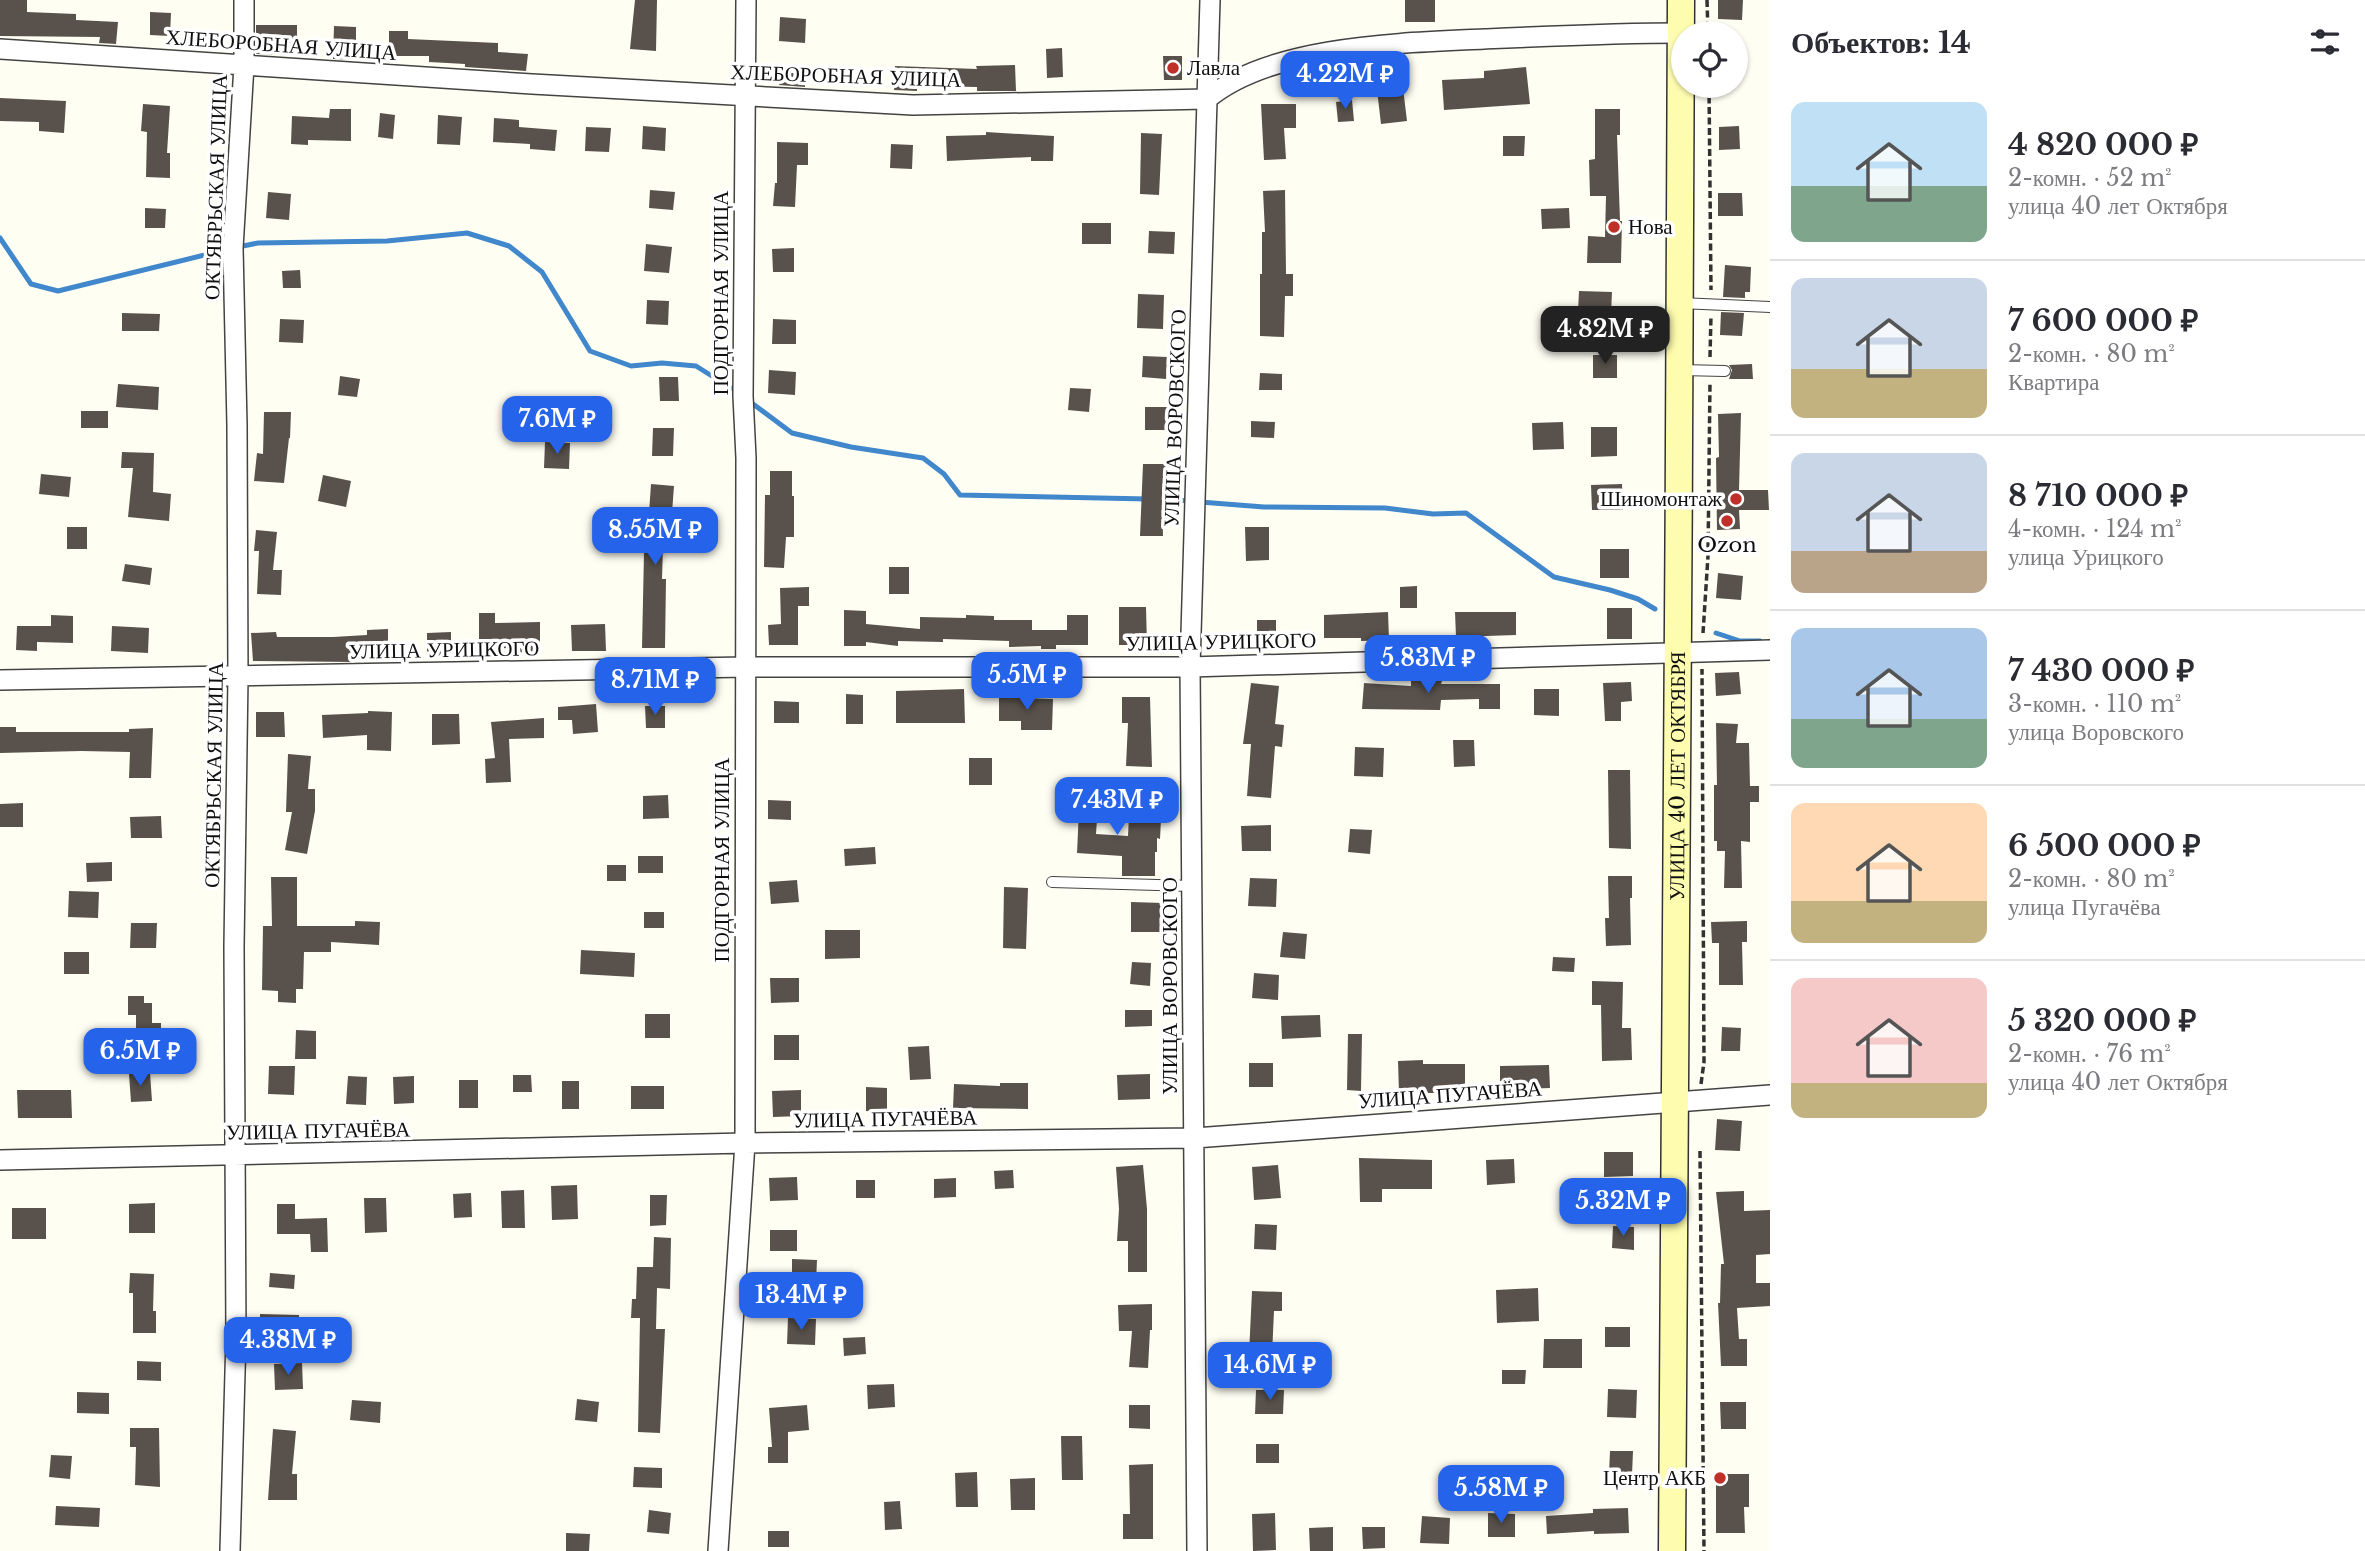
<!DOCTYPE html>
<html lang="ru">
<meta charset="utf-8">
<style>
body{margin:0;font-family:"Libre Baskerville",serif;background:#f2f2f3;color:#2b2b33;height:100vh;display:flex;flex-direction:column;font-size:26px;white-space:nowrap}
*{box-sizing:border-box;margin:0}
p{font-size:23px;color:#7c7c81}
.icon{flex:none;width:38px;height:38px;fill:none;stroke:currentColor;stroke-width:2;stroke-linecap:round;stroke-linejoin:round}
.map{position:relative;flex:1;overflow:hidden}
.drawer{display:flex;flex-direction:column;background:#fff;width:595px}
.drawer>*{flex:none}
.tools{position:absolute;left:1671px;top:21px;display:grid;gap:14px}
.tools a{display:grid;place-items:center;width:77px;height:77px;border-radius:50%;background:#fff;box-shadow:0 2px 5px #0004;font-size:35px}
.price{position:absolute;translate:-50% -60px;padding:0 16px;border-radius:14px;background:#2563eb;color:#fff;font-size:23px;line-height:46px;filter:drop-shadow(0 2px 4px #0008)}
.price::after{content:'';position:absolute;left:50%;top:42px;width:21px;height:16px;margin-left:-10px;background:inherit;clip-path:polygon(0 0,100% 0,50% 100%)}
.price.current{background:#222;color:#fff}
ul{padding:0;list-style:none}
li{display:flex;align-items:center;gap:21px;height:175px;padding:0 21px}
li+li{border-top:2px solid #e1e1e2}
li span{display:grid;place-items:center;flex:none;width:196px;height:140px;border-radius:14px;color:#555}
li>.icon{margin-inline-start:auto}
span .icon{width:84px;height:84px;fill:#fffc;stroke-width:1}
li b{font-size:30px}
h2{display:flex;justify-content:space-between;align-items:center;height:84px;padding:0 21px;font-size:30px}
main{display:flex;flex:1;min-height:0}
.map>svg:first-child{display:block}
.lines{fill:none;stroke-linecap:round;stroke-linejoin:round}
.stream{stroke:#4087cc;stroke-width:5}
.building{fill:#59524c}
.lane-casing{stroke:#434343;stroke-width:12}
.street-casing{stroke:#434343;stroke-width:22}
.secondary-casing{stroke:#323232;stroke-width:29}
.path{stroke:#323232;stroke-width:3.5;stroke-dasharray:7 3.5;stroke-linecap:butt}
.lane{stroke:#fff;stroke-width:10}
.street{stroke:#fff;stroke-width:19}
.secondary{stroke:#fefdaf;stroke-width:26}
.poi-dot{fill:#c03028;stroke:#fff;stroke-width:2.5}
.labels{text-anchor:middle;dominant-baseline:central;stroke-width:7;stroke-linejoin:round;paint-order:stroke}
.street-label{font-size:21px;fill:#101010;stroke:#fff}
.poi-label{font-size:21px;fill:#101010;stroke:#fff;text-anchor:start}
</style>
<main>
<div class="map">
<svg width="1770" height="1551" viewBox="0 0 1770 1551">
<rect width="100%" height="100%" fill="#fffef3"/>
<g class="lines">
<path class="stream" d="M0,238L31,284L58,291L229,249
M238,247L258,243L387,241L467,233L509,246L542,272L590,351L631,366L662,363L696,366L739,393
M749,401L792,433L851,447L923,458L944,474L960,495L1148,499
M1158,499L1190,501
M1200,502L1264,507L1385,508L1433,514L1466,513L1554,577L1610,590L1638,599L1655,609
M1716,633L1740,641H1760"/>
</g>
<path class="building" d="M0,0H27V12L76,14V20L118,22L116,44L99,43L100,37L0,36Z
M635,0H657L656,51L630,49Z
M1405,0H1435V22H1405Z
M1718,0H1743L1742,20L1718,19Z
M150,12L171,13L170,36L150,35Z
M780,17L806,19L805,43L779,41Z
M256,25H297V55L256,54Z
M334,26L356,27V60L333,59Z
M389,31H408V39L498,43V52L528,54L526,71L465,67V64L429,62V56H389Z
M1062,48L1063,77L1047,78L1046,49Z
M1163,56H1182V80H1164Z
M1015,65L1016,91H977V87L917,86V91L894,90L895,66L977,69L976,66Z
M1526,67L1530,104L1444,110L1442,80L1484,78V71Z
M779,73H805V87L779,85Z
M1403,88L1407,121L1381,124L1377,90Z
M0,98L66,101L64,133L39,131V122L0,121Z
M1352,100L1354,121L1338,122L1336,102Z
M143,104L170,106L167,153H170V178L146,177L147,132L141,131Z
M1261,104H1296V128H1284L1286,159L1264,160Z
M330,109H351V141L308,140V145L291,144L292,116L329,118Z
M1595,109H1620V135H1617L1620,221H1622L1621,263H1587L1588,236L1605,237L1606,196H1590L1589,160L1595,159Z
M380,113L395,115L393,139L378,137Z
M438,115L462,117L460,145L437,144Z
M494,118L519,120V127L557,130L555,151L530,149V144L493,142Z
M643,126L666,128L665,151L642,149Z
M1739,126L1740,149L1719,150V127Z
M586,127L611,128L609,152L585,151Z
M986,132L1054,136L1053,161H1031V157L947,161L946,136L986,135Z
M1141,133L1162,134L1159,195L1140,194Z
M1503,136H1525L1524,156H1503Z
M777,142L808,143V165H797L795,207L773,206L775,183H777Z
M891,144L913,145L912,169L890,168Z
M650,190L675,192L673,210L649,208Z
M1285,190L1286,274H1293V296H1285L1284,337L1260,336V274H1262V232H1265L1263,191Z
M268,192L291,194L289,220L266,218Z
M1718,193H1742L1743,216H1718Z
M145,208L166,209L165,228H145Z
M1569,208L1570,228L1542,229L1541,209Z
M1082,223H1111V244H1082Z
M1149,231L1175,232L1174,254L1148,253Z
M646,244L672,247L669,273L644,271Z
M794,248V272H773L772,249Z
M1725,265L1751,267L1750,292H1745V298L1723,297Z
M300,270L301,288H283L282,271Z
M1579,291L1612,292L1611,314L1578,312Z
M1138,294L1164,295L1163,329L1137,328Z
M647,300L669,301L668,325L646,324Z
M1721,312L1744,313L1742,336L1720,335Z
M122,313L160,314L159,331H122Z
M280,319L304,320L303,343L279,342Z
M773,319L796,320V344H772Z
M1593,355H1617V378H1593Z
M1143,356L1167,357L1166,379L1142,377Z
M1752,364L1753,379H1729L1732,370L1729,365Z
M769,370L796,372L795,395L768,393Z
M1260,373L1282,374V390H1259Z
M340,376L360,379L357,397L338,395Z
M659,377H678L679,401H660Z
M118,384L159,387L158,410L116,407Z
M1070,388L1091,389L1089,412L1068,410Z
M1145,407H1170V430H1145Z
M81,411H108V428H81Z
M264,412H291L290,438H289L284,483L254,481L257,453L263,454Z
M1741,413L1739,490H1768L1769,510H1739L1740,529L1717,530L1716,458L1719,457L1718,414Z
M1251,421L1275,422L1274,438L1251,437Z
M1563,422L1564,449L1533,450L1532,423Z
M1591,427H1617V456L1591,457Z
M653,428H674L673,456H652Z
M545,442L570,443L569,469L544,468Z
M122,452L154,453L153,492L171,494L169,521L128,517L133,468H121Z
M1143,464H1169V487H1162L1163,536H1140Z
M770,471H792V496H794V537H786L784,568L764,567L765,495H770Z
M41,474L71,477L69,497L39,494Z
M323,475L351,481L346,507L318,501Z
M651,484L674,486L672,513H664L662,579H666L665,648H642L644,552H636L637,527L648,528Z
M1622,484L1623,510H1592L1591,485Z
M67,527H87V549H67Z
M1245,527H1269V560L1246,561Z
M256,530L277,532L273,570H282L281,595L257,594L259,551H254Z
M1600,549H1629V578H1600Z
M125,564L152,568L150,585L122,581Z
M889,567H909V594H889Z
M1718,573L1743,576L1741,600L1716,598Z
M1417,586V608H1400V587Z
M809,587V606H798V645H769L768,625L781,624L780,588Z
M1119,607H1146L1147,645H1119Z
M1607,608H1632V639H1607Z
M844,610L866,611V624L920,629V617L966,618V615L994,616V620H1032V630H1067V615H1088V645H1056V649H1041V646L1009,647V641L943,639V642L898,641V646L866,642V646H844Z
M1388,612L1389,640L1361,641V638H1324V615Z
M1455,612H1516V635L1456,637Z
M479,613H495V623L540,622V652L513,653V648L479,649Z
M51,615L73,616V643L37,642V651L16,650L17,626H51Z
M1257,620H1276V641L1257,640Z
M605,624L606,651H572L571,625Z
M112,626L149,628L148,653L111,651Z
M388,629V656L354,657V662L253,661L251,633L276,632L277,637H333L367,635V630Z
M451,632V655L427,656V633Z
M1739,672L1741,694L1716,696L1715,673Z
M1411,680L1442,681L1441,684H1500V709H1479V699L1441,700L1440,710L1362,709L1364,683L1411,686Z
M1631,682L1632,701L1621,702V721H1605L1603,683Z
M1251,683L1279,686L1275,724L1284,725L1282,747L1275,746L1271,798L1247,796L1251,744H1243Z
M964,689L965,723H896V691Z
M1534,689H1559V716L1534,715Z
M846,694L863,695V724H846Z
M999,697L1053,699L1052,730H1021V721H999Z
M1122,697H1150L1152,767L1126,766L1128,723H1122Z
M774,701L799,702V723H774Z
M596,704L598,732L573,734L572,720H558V707Z
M645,706H665V728H646Z
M368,711L392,712L391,751L367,750V735L323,738L322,715L368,713Z
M256,712H284L285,737H256Z
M432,714H459L460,744L432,745Z
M544,718V738L509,739L511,782L486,783L485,759L495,758L491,722Z
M1716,723L1738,724L1736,743H1749L1750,786H1759V802H1750V842L1741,841L1742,888H1724L1725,851H1717V841H1714V785H1717Z
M0,727H16V732H129V729L153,728L151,778H129L130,752L81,751L0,753Z
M1453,740H1474L1475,766L1454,767Z
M1355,747L1384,748L1383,777L1354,776Z
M288,754L311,756L308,789H315V811L307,854L285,850L292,812H286Z
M969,758H992V785H969Z
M1608,770H1630L1631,849L1609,848Z
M1075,787L1099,789L1096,834L1128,836L1129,816L1161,819L1160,839L1157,838V852H1155V876H1122V856L1077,853L1079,810L1074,809Z
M668,795L669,818L643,819V796Z
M768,800L791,801V820L768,819Z
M23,803V827H0V804Z
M161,816L162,838H131L130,817Z
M1271,825V851H1242L1241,826Z
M1350,829L1372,830L1370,854L1348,852Z
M875,847L876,864L845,866L844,849Z
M638,856H663V873H638Z
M112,862V881L87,882L86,863Z
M607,865H626V881H607Z
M1608,876H1632V898H1630L1631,945L1606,946L1605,918H1609Z
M271,877H297V926H355V921L380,922L379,945L331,942V952H304L303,989H296V1003L278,1002V991L262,990L263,926H272Z
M1250,878L1277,879L1276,907L1248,906Z
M797,880L799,902L771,904L769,882Z
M1004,887L1028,888L1026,949L1003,948Z
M69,891L99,892L98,918L68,917Z
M1131,902L1163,903V932H1131Z
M644,912H664V928H644Z
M1747,921V942H1742L1743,985H1719V943H1712L1711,922Z
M131,923H157L156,948H130Z
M825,930H860V958L825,959Z
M1283,932L1307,934L1305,959L1280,957Z
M581,950L635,953L634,977L580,974Z
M64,952H89V974H64Z
M1553,957L1575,958L1574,972L1552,971Z
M1132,962L1151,963L1150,986L1130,984Z
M1254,973L1279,975L1278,1000L1252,998Z
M770,978H799V1002L771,1003Z
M1592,981L1623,982L1622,1028H1631L1632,1060L1602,1061L1601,1005H1592Z
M128,996H144V1003H152V1023H161V1042H136V1015H128Z
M1125,1010H1152V1026L1125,1027Z
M645,1014H670V1038H645Z
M1320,1015L1321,1037L1282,1039L1281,1016Z
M1722,1027L1741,1028L1740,1051H1721Z
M296,1030L316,1031V1059H295Z
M1348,1034H1362L1361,1091L1347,1090Z
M774,1035H799V1060H774Z
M929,1046L931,1079L910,1080L908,1047Z
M1423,1060V1064H1465V1093H1399L1398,1061Z
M1249,1063H1273V1087H1249Z
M1549,1065L1550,1088L1500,1090V1066Z
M269,1066H295L294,1095L268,1094Z
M150,1073L152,1101L131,1102L129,1074Z
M1150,1074V1099L1118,1100L1117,1075Z
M513,1075H531L532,1092H513Z
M348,1076L367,1077L366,1105L346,1104Z
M414,1076V1103L394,1104L393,1077Z
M459,1080H478V1108H459Z
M562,1081H579V1109H562Z
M1000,1083H1028V1109L953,1108L954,1084L1000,1086Z
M631,1086H664V1109H631Z
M866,1087L887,1088V1112L866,1111Z
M17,1090H71L72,1118H18Z
M801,1090V1116L773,1117L772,1091Z
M1717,1119L1742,1121L1740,1151L1715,1150Z
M1604,1152H1633V1176L1604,1177Z
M1359,1158L1432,1160V1189H1382V1202H1360Z
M1514,1159L1515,1183L1487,1185L1486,1160Z
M1143,1165L1147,1209V1272H1128V1241H1117L1119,1209L1116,1167Z
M1278,1165L1281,1198L1254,1200L1252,1167Z
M1013,1170L1014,1188L995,1189L994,1171Z
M797,1177L798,1200L770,1201L769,1178Z
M956,1178V1197L934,1198V1179Z
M856,1180H875V1198H856Z
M577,1185L578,1219L552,1220L551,1186Z
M524,1190L525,1228H502L501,1191Z
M1744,1191V1211L1770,1210V1254L1756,1255V1283H1770V1306L1737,1308L1739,1339H1747V1366H1721L1718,1303H1720L1721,1264H1724L1716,1192Z
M471,1193L472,1217L454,1218L453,1194Z
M650,1195H667L666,1225L650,1226Z
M364,1198H386L387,1232L365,1233Z
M155,1203V1233H129V1204Z
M277,1204H295V1219L327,1218L328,1252H311L310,1234H277Z
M12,1208H46V1239H12Z
M1255,1224L1277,1225L1276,1250L1254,1249Z
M1613,1226L1634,1227V1250L1612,1248Z
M770,1230H797V1251H770Z
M654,1237L671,1238L670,1289L657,1288L656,1329H665L660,1433L638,1432L640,1318H631L632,1299H636L637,1267H653Z
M792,1259L817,1260L816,1283L792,1282Z
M130,1273L154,1274L153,1311H156V1333H133V1293H129Z
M270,1273L295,1275L294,1289L269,1287Z
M1538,1288L1539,1321L1497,1323L1496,1290Z
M1252,1291L1282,1292V1311H1274L1272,1355L1249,1354Z
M1152,1304V1330H1150L1148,1368L1129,1367L1132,1331H1119L1118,1305Z
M260,1314L299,1315V1330L260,1329Z
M788,1318L816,1319L815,1345L787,1344Z
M1605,1327H1630V1347H1605Z
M865,1337L866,1354L844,1356L843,1338Z
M1544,1339H1582V1368H1543Z
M137,1361L161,1362V1381L137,1380Z
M302,1363L303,1389L275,1390L274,1364Z
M1502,1370H1526L1525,1384H1502Z
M894,1384L895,1407L868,1409L867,1385Z
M1608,1389L1637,1390L1636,1418L1607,1417Z
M1256,1390H1284L1283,1414H1255Z
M77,1392L109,1393V1414L77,1413Z
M577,1399L599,1402L597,1422L575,1420Z
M352,1400L381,1402L380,1423L350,1420Z
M1720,1402H1746V1429H1721Z
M807,1405L809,1430L788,1432V1463H768V1447H772L769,1408Z
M1129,1405H1150V1429L1129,1428Z
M130,1428H159L160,1487L135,1485L136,1447H130Z
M273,1429L296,1431L292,1474H297V1500H268Z
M1061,1436H1082L1083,1480H1062Z
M1256,1444H1279V1463H1256Z
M1610,1451H1633L1632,1475L1609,1474Z
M51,1455L72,1456L70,1479L49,1477Z
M1153,1464V1539H1123V1514H1130L1129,1465Z
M634,1467L662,1468V1488L633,1487Z
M977,1472L978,1507H956L955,1473Z
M1716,1474H1749V1507H1744L1745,1533H1716Z
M1035,1478V1510H1011L1010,1479Z
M900,1501L902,1529L885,1530L884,1502Z
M56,1506L100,1508L99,1527L55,1525Z
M1628,1508L1629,1533L1594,1534V1531L1547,1534L1546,1516L1593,1513V1509Z
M649,1510L671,1513L669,1534L647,1532Z
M1275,1513L1276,1550L1253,1551L1252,1514Z
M1488,1513L1515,1514V1537H1488Z
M1422,1516L1450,1518L1449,1544L1420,1543Z
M1333,1527V1551H1310L1309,1528Z
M1362,1527H1385V1548L1363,1549Z
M768,1531H789V1547H768Z
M566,1533L590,1534L589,1551H566Z"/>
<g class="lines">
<g class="lane-casing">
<path id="lane" d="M1680,303L1770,307
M1680,370L1725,371
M1052,882L1192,886"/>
</g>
<g class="street-casing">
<path id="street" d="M0,49L532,84L913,105L1207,99C1271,45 1403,43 1484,39C1550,36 1615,33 1681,33
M0,680L746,667H1190L1770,650
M0,1160L745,1143L1195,1138L1770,1095
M230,1551L236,1337L234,947L238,677L237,425L233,248L244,65V0
M718,1551L745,1143L746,458L743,396L746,0
M1197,1551L1190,667L1210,0"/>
</g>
<g class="secondary-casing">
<g id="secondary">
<path id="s1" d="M1672,1551C1678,1034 1678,517 1681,0"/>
</g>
</g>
<path class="path" d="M1707,0L1708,33
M1709,86L1711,290
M1710,357L1711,315
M1703,633L1708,556L1710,382
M1701,1084L1704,1062L1702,669
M1700,1151L1704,1551"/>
<use href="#lane" class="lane"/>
<use href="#street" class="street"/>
<use href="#secondary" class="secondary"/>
</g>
<g class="poi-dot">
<circle cx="1173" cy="68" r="7"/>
<circle cx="1614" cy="227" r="7"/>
<circle cx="1736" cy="499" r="7"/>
<circle cx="1727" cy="521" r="7"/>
<circle cx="1720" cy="1478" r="7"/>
</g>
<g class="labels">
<g class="street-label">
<text transform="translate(281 45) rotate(4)">ХЛЕБОРОБНАЯ УЛИЦА</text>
<text transform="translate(846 76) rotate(2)">ХЛЕБОРОБНАЯ УЛИЦА</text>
<text transform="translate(216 187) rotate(-88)">ОКТЯБРЬСКАЯ УЛИЦА</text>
<text transform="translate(721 293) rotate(-90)">ПОДГОРНАЯ УЛИЦА</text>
<text transform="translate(1175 418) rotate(-88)">УЛИЦА ВОРОВСКОГО</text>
<text transform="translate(1221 642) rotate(-1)">УЛИЦА УРИЦКОГО</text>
<text transform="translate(444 650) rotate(-1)">УЛИЦА УРИЦКОГО</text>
<text transform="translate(214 775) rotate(-89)">ОКТЯБРЬСКАЯ УЛИЦА</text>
<text stroke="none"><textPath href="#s1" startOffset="775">УЛИЦА 40 ЛЕТ ОКТЯБРЯ</textPath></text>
<text transform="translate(722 860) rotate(-90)">ПОДГОРНАЯ УЛИЦА</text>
<text transform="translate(1170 986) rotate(-90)">УЛИЦА ВОРОВСКОГО</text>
<text transform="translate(1450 1095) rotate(-4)">УЛИЦА ПУГАЧЁВА</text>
<text transform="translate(885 1119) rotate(-1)">УЛИЦА ПУГАЧЁВА</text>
<text transform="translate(318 1131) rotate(-1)">УЛИЦА ПУГАЧЁВА</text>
</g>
<g class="poi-label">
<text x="1187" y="68">Лавла</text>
<text x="1628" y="227">Нова</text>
<text x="1722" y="499" text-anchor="end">Шиномонтаж</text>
<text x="1727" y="545" text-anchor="middle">Ozon</text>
<text x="1706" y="1478" text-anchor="end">Центр АКБ</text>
</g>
</g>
</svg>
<div class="tools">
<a><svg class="icon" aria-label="locate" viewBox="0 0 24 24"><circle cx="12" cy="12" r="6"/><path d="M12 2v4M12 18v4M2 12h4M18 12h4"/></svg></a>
</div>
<b class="price" style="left:1345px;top:111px">4.22M ₽</b>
<b class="price current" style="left:1605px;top:366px">4.82M ₽</b>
<b class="price" style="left:557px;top:456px">7.6M ₽</b>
<b class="price" style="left:655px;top:567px">8.55M ₽</b>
<b class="price" style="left:1428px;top:695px">5.83M ₽</b>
<b class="price" style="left:1027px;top:712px">5.5M ₽</b>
<b class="price" style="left:655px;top:717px">8.71M ₽</b>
<b class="price" style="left:1117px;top:837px">7.43M ₽</b>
<b class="price" style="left:140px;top:1088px">6.5M ₽</b>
<b class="price" style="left:1623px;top:1238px">5.32M ₽</b>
<b class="price" style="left:801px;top:1332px">13.4M ₽</b>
<b class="price" style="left:288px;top:1377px">4.38M ₽</b>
<b class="price" style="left:1270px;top:1402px">14.6M ₽</b>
<b class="price" style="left:1501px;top:1525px">5.58M ₽</b>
</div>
<section class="drawer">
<h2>Объектов: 14<svg class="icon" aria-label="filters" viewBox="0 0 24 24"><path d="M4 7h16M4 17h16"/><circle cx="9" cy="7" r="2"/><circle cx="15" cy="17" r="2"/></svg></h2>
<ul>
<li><span style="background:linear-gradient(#bfe0f5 60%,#7fa58c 0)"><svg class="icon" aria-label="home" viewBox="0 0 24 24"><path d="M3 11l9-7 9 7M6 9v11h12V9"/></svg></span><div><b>4 820 000 ₽</b><p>2-комн. · 52 m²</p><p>улица 40 лет Октября</p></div></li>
<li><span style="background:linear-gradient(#c9d6e8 65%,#c2b280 0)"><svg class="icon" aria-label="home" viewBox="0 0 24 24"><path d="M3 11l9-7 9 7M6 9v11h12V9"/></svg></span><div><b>7 600 000 ₽</b><p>2-комн. · 80 m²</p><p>Квартира</p></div></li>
<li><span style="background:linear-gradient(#c9d6e8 70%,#b9a48a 0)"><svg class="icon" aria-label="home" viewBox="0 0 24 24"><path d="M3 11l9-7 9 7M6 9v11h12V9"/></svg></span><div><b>8 710 000 ₽</b><p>4-комн. · 124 m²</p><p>улица Урицкого</p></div></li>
<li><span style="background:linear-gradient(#a9c7e8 65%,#7fa58c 0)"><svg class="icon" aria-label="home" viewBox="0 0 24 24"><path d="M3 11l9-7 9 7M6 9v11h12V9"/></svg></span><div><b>7 430 000 ₽</b><p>3-комн. · 110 m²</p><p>улица Воровского</p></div></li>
<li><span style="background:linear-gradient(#ffd9b3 70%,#c2b280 0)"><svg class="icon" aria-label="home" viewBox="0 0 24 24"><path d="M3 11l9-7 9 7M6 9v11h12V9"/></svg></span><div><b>6 500 000 ₽</b><p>2-комн. · 80 m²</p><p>улица Пугачёва</p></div></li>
<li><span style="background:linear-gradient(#f6c9c9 75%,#c2b280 0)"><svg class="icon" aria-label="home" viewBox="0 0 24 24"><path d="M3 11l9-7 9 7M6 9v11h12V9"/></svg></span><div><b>5 320 000 ₽</b><p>2-комн. · 76 m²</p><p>улица 40 лет Октября</p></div></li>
</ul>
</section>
</main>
